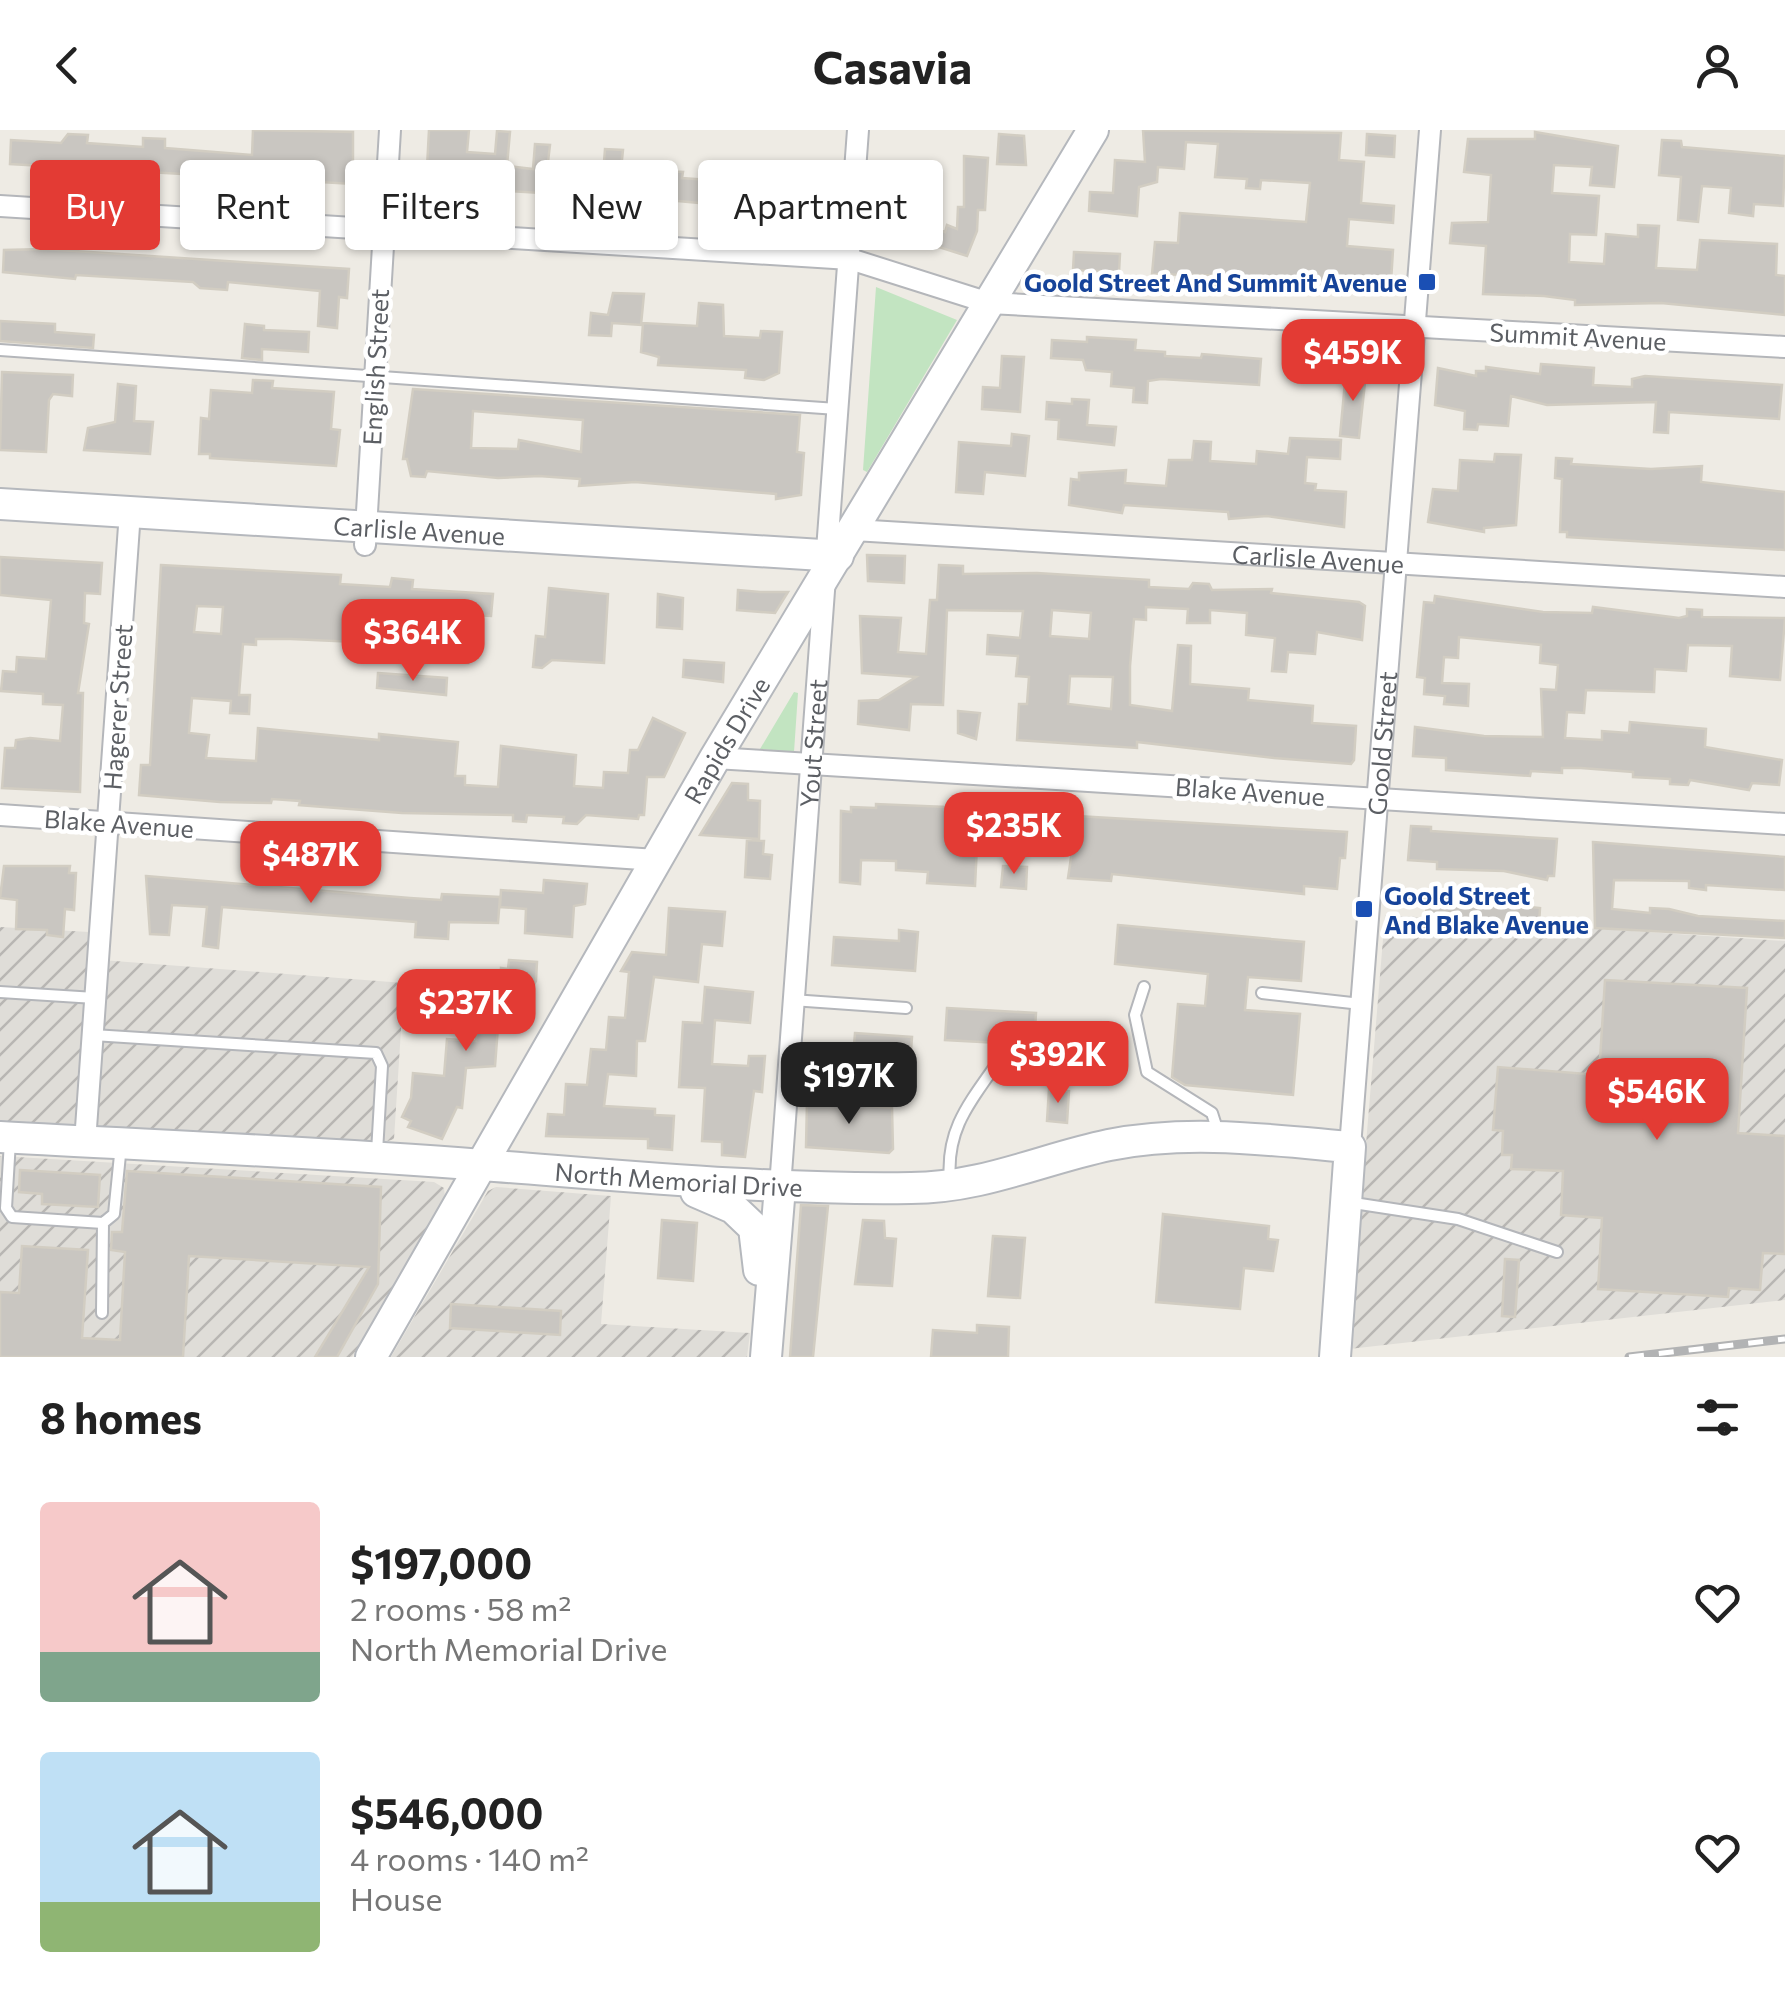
<!DOCTYPE html>
<meta charset="utf-8">
<style>
body{margin:0;font-family:Commissioner,sans-serif;background:#f2f2f2;color:#222;height:100vh;display:flex;flex-direction:column;font-size:38px;white-space:nowrap}
*{box-sizing:border-box;margin:0}
p{font-size:32px;color:#767676}
.icon{flex:none;width:55px;height:55px;fill:none;stroke:currentColor;stroke-width:2;stroke-linecap:round;stroke-linejoin:round}
.map{position:relative;height:1227px;overflow:hidden}
.side{display:flex;flex-direction:column;background:#fff;flex:1}
.side>*{flex:none}
.banner{position:absolute;left:30px;top:30px;width:1000px;height:90px;display:flex;gap:20px}
.price{position:absolute;translate:-50% -85px;padding:0 22px;border-radius:20px;background:#e33b34;color:#fff;font-size:32px;line-height:65px;filter:drop-shadow(0 2px 5px #0008)}
.price::after{content:'';position:absolute;left:50%;top:60px;width:30px;height:22px;margin-left:-15px;background:inherit;clip-path:polygon(0 0,100% 0,50% 100%)}
.price.current{background:#222;color:#fff}
ul{padding:0;list-style:none}
li{display:flex;align-items:center;gap:30px;height:250px;padding:0 40px}
li span{display:grid;place-items:center;flex:none;width:280px;height:200px;border-radius:10px;color:#555}
li>.icon{margin-inline-start:auto}
span .icon{width:120px;height:120px;fill:#fffc;stroke-width:1}
li b{font-size:42px}
h2{display:flex;justify-content:space-between;align-items:center;height:120px;padding:0 40px;font-size:42px}
.tag{padding:0 35px;border-radius:10px;background:#fff;box-shadow:0 2px 8px #0004;font-size:35px;line-height:90px}
.tag.current{background:#e33b34;color:#fff}
header{display:flex;justify-content:space-between;align-items:center;height:130px;padding:0 40px;background:#fff;font-size:45px;font-weight:700}
.map>svg:first-child{display:block}
.industrial{fill:url(#industrial-furrows)}
.green{fill:#c2e4c1}
.building{fill:#c9c6c1;stroke:#d2cdc2;stroke-width:2.5;fill-rule:evenodd}
.lines{fill:none;stroke-linecap:round;stroke-linejoin:round}
.lane-casing{stroke:#b4b6ba;stroke-width:14}
.street-casing{stroke:#b4b6ba;stroke-width:24}
.secondary-casing{stroke:#b5b8bd;stroke-width:34}
.lane{stroke:#fff;stroke-width:10}
.street{stroke:#fff;stroke-width:20}
.secondary{stroke:#fff;stroke-width:30}
.rail-casing{stroke:#b2b3b4;stroke-width:9}
.rail{stroke:#fff;stroke-width:5;stroke-dasharray:15;stroke-linecap:butt}
.transit-dot{fill:#1a4fb4;stroke:#fff;stroke-width:4}
.labels{text-anchor:middle;dominant-baseline:central;stroke-width:9;stroke-linejoin:round;paint-order:stroke}
.transit-label{font-size:25px;font-weight:bold;fill:#164399;stroke:#fff;text-anchor:end}
.street-label{font-size:25px;fill:#5c5f64;stroke:#fff}
</style>
<header><svg class="icon" aria-label="back" viewBox="0 0 24 24"><path d="M15 5l-7 7 7 7"/></svg>Casavia<svg class="icon" aria-label="person" viewBox="0 0 24 24"><circle cx="12" cy="8" r="4"/><path d="M4 21q1-7 8-7t8 7"/></svg></header>
<div class="map">
<svg width="1785" height="1227" viewBox="0 0 1785 1227">
<defs>
<pattern id="industrial-furrows" width="10" height="10" patternUnits="userSpaceOnUse" patternTransform="scale(2.5)"><rect width="10" height="10" fill="#dfddd8"/><path d="M-1 1l2-2M0 10L10 0M9 11l2-2" fill="none" stroke="#b8b6b3"/></pattern>
</defs>
<rect width="100%" height="100%" fill="#eeebe4"/>
<path class="industrial" d="M1385,785L1785,811V1170L1349,1219Z
M0,797L89,802L88,829L404,853L394,1009L385,1012L0,992Z
M0,1026L434,1052L444,1058L445,1067L352,1227H0Z
M496,1057L611,1066L601,1194L750,1203L747,1227H391L488,1061Z"/>
<path class="green" d="M876,157L957,190L867,342L863,340Z
M794,562L798,563L794,622L760,619Z"/>
<path class="building" d="M253,0L353,2V54L10,34L11,10L61,13L68,4L88,5L87,13L143,17V8L165,9V18L252,25Z
M429,0H469L467,22L495,24L497,1L510,2L507,36L533,39L535,14L550,15L547,40L570,43L603,45L605,19L623,20L621,39L683,42L682,48L723,51L724,40L747,41L746,57L820,61L818,84L657,69V64L609,61L608,67L426,56Z
M1143,0L1341,3L1339,30L1364,32L1361,73L1394,76L1393,93L1349,89L1347,116L1393,120L1391,152L1363,150L1361,160L1299,153L1298,157L1278,155V149L1236,146L1152,144L1155,112L1178,113L1180,83L1306,92L1310,53L1261,50L1260,59L1246,58L1247,49L1215,47L1218,14L1186,12L1184,39L1158,37L1157,52L1139,57L1137,86L1089,81L1090,62L1113,63L1115,30L1145,32Z
M1535,2L1618,16L1614,57L1590,55L1592,37L1554,35L1552,63L1599,66L1596,105L1570,104L1569,132L1604,134L1606,104L1638,107V95L1659,96L1656,138L1697,140L1700,110L1777,114L1776,145L1785,146V185L1661,173L1575,175V170L1544,166L1483,164L1486,116L1450,113L1452,93L1488,92L1491,45L1464,42L1468,9H1535Z
M999,4L1024,6L1026,35L997,34Z
M1367,4L1395,6L1394,27L1366,25Z
M1662,10L1681,11L1682,17L1785,26L1783,76L1754,74L1753,86L1729,83L1731,58L1702,56L1698,92L1678,90L1681,47L1659,45Z
M964,26L988,28L985,80H978L977,101L967,126L901,105L908,88L945,102L947,95L957,99L958,77H964Z
M44,119L349,139L347,168L339,167L337,198L318,196L320,161L228,152L227,160L200,158L193,152L76,145L75,149L3,142L4,120Z
M1074,122L1120,124L1119,142L1073,140Z
M613,163L644,164L641,195L612,193L611,206L589,205L591,183L608,185Z
M699,173L723,175L724,206L760,208L761,201L782,202L779,243L764,250L745,248L746,240L658,235L659,227L641,222L643,193L697,196Z
M0,191L55,194V202L94,205L93,218L0,211Z
M245,194L264,196V200L309,202L308,222L262,219V230L242,228Z
M1087,207L1136,210L1135,220L1165,222V226L1201,228L1202,224L1261,229L1259,255L1161,249L1148,251L1147,273L1133,272L1134,258L1111,256L1112,242L1086,240L1083,230L1051,228L1052,210L1087,212Z
M1304,212L1320,213L1319,251L1301,249Z
M1002,226L1024,227L1020,282L982,279L983,257L1000,258Z
M1541,234L1594,238L1593,255L1632,257V249L1645,246L1782,255L1779,289L1669,282L1668,303L1654,302L1656,272L1547,275L1511,266L1508,296L1478,294L1477,300L1464,299L1465,281L1435,275L1438,238L1476,246V241H1486V237L1540,244Z
M1346,241L1366,243L1359,308L1340,306Z
M2,242L73,245L72,266L53,264L49,270L46,322L0,320Z
M253,250L273,251L272,258L334,262L331,299L340,300L336,336L210,328V324H199L201,288L209,289L211,260L252,263Z
M118,254L136,256L134,291L153,292L150,324L84,320L88,298L115,292Z
M413,259L800,285L797,322L804,323L801,365L776,369V364L635,352L579,356L580,349L539,346L498,348L427,341L425,347L411,346L407,329H403ZM473,281L583,290L581,322L519,310L518,319L471,318Z
M1072,269L1089,270L1087,295L1116,297L1114,315L1058,309L1059,290L1046,289L1047,272L1072,274Z
M1012,304L1029,306L1025,346L985,342L983,364L956,362L959,312L1011,316Z
M1290,308L1341,310L1340,329L1307,327L1305,353L1316,354L1315,360L1346,362L1344,397L1267,386L1229,389L1228,382L1124,375L1122,383L1069,375L1071,349L1079,350V343L1126,340L1125,353L1166,356L1169,330H1192L1194,311L1211,312L1210,331L1256,334L1257,321L1288,324Z
M1495,324L1521,325L1516,395L1484,398V402L1428,392L1433,359L1458,361L1460,330L1494,332Z
M1556,328L1572,329L1571,334L1651,339L1702,336L1701,352L1785,362V420L1567,407V402H1560L1562,349L1555,348Z
M867,425L905,426L904,453L868,451Z
M0,427L102,433L100,464L85,463L84,493L89,494L78,563H83L80,662L2,658L5,618H15L16,610L30,608L60,611L63,575L43,574V564L1,561L3,541L16,542L17,527L46,529L51,470L0,465Z
M161,435L341,445L340,454L390,457L392,448L413,450L412,459L493,464L491,486L475,485V491L467,490L468,533L450,532L452,508L422,506L421,496L378,493L377,513L291,509H256V515L243,514L239,565H250L249,584L230,583L231,571L192,568L189,603L209,605L206,628L256,631L258,598L379,610V604L458,612L455,646H465V655L498,657L501,616L576,625L574,656L603,658L604,642L628,643L630,620H638L653,588L685,603L664,647H647L644,685H639L638,689L586,685L577,694L563,693L564,687L527,685L526,692L513,691V685L402,683L299,675L300,671L272,669L271,673L220,672L139,665L141,635H150ZM197,476L223,477L221,504L194,502Z
M939,435L963,436V444L1037,443L1149,450V457L1189,459L1193,453L1209,454L1212,460L1272,459L1271,463L1359,472L1365,476L1362,510L1317,502L1315,524L1288,522L1286,542L1272,541L1275,508L1246,505L1247,483L1210,480V493H1187L1188,479L1146,477V490L1134,489L1130,536V575L1172,581L1178,515L1191,516L1190,554L1249,559L1248,570L1313,576L1312,593L1356,596L1354,630L1351,634L1274,628L1137,612V618L1017,610L1019,574H1027L1029,547L1016,546L1018,526L987,524L988,505L1020,508L1023,481L947,480L943,575L911,574L909,600L858,594L859,571L879,570L916,547L862,543L860,486L901,488L898,522L926,524L930,470H937ZM1052,480L1091,483L1089,509L1050,506ZM1070,546L1113,547L1111,579L1068,574Z
M549,458L608,464L604,533L552,530L542,538L533,537L536,506L545,507Z
M738,460L760,462H788L775,483L737,480Z
M658,464L683,468L682,499L657,497Z
M1435,466L1543,482L1592,483L1593,477L1679,488L1687,486V479L1702,480V487L1785,488L1780,550L1730,546L1732,516L1688,515L1686,541L1655,539L1654,562L1586,560L1584,583L1567,582L1565,608L1602,610V601L1629,603L1630,592L1706,599L1705,617L1782,630L1779,655L1752,653L1749,660L1690,650L1688,655L1670,654V649L1633,647V642L1581,638H1562V643L1531,641L1530,646L1459,641L1446,640V628L1413,626L1415,597L1484,606L1543,607L1541,559L1556,560L1558,535L1540,533L1541,515L1459,507L1458,528L1444,527L1442,553L1469,554L1468,576L1444,574L1445,566L1424,564L1425,548L1417,547L1424,472L1434,473Z
M684,530L724,533L723,552L683,547Z
M378,543L447,548L446,565L377,558Z
M958,581L980,583L976,609L958,603Z
M732,653L748,654V670L760,671L759,709L700,705Z
M999,669L1020,671V679L1052,682L1049,720L1036,719L1037,707L988,705L987,717L977,716L975,756L927,753L928,742L896,740V731L861,730L860,754L840,752L841,681L851,682V677L876,678V674L996,679Z
M1077,686L1347,702L1345,728H1340L1337,759L1304,756V764L1112,744L1111,751L1068,748Z
M1411,696L1431,697V701L1557,709L1554,746H1548L1547,750L1504,741L1437,739V732L1408,730Z
M747,710L764,711L763,724L772,725L770,749L745,747Z
M1593,712L1785,727V760L1706,755V760L1689,758V751L1614,750L1612,779L1650,783V778L1669,779L1698,786L1785,791V808L1595,798Z
M4,736H70L69,743H76L74,780L65,779L63,807L47,805V800L16,799L17,770L0,768Z
M1003,736L1027,737L1026,759L1001,757Z
M146,746L410,768L441,770L442,764L500,767L498,793L449,792L448,809L415,807L416,792L222,777L218,818L203,816L207,777L172,775L169,805L150,804Z
M544,750L587,754L585,774L574,776L572,807L525,803L526,779L500,777L501,760L543,763Z
M1427,769L1512,771L1511,775L1540,778L1539,795L1426,787Z
M669,778L725,782L722,816L702,814L698,852L654,847L645,911H637L636,946L608,944L604,976L655,979V985L674,986L672,1020L648,1018V1009L546,1006L548,984L564,985L566,954L587,955L591,919L606,920L609,887L625,888L629,842L621,841L632,822L666,825Z
M1118,795L1304,812L1301,851L1248,847L1245,880L1300,884L1293,965L1185,955L1172,947L1178,874L1205,876L1208,844L1115,834Z
M899,800L918,802L915,841L832,835L834,807L899,811Z
M509,830L537,832L536,851L531,860L507,861L505,897H498L495,936L466,938L462,978L457,977L442,1009L408,997L411,991L402,987L411,968L413,943L444,946L447,909L476,911L478,854L500,856L501,838L508,839Z
M1605,850L1747,858L1738,1003L1785,1006V1124L1763,1123L1760,1160L1729,1158L1728,1167L1598,1159L1602,1088L1561,1085L1563,1041L1511,1039L1512,1025H1502L1503,1001L1493,1000L1498,937L1599,945Z
M705,857L753,862L750,893L715,890L712,934L748,936L749,926H765L762,962L754,961L745,1027L722,1025V1012L702,1011L705,958L679,957L683,892L702,893Z
M947,878L1036,883L1034,915L945,910Z
M855,903L912,907L911,921L901,920V931L853,928Z
M1049,959L1069,961L1067,993L1047,991Z
M807,971L892,978L893,1019L889,1023L806,1017Z
M20,1040L100,1045L98,1077L42,1074V1064L19,1062Z
M127,1041L381,1057L378,1154L337,1227H315L369,1137L189,1126L183,1227H0V1162L19,1163L22,1116L88,1120L82,1208L120,1210L125,1122L111,1120L112,1102H122Z
M801,1075L828,1076L813,1227H790Z
M1163,1084L1269,1096L1268,1109L1278,1110L1273,1141L1244,1138L1240,1179L1156,1172Z
M662,1090L697,1093L693,1151L658,1148Z
M863,1090L884,1091L885,1108L896,1109L892,1156L855,1154Z
M993,1106L1025,1108L1020,1168L988,1166Z
M1505,1129L1519,1130L1515,1187L1502,1186Z
M451,1174L561,1181L560,1205L450,1198Z
M977,1195L1009,1197L1008,1227H931L933,1200L977,1203Z"/>
<g class="lines">
<g class="lane-casing">
<path id="lane" d="M0,220L837,279
M1144,857L1135,885L1147,942L1212,983L1218,1002
M0,862L95,868
M1262,863L1361,874
M792,870L906,878
M93,905L376,923L382,936L377,1022
M10,1011L6,1078L12,1087L103,1093L114,1084L121,1015
M950,1050C946,1003 966,977 993,939
M1347,1072L1458,1089L1557,1122
M102,1183L103,1093"/>
</g>
<g class="street-casing">
<g id="street">
<path d="M0,76L850,129L989,173L1785,217"/>
<path id="s1" d="M854,400L1785,457"/>
<path d="M365,415L390,0"/>
<path d="M715,628L1785,694"/>
<path d="M0,685L656,730"/>
<path d="M85,1012L130,382"/>
<path id="s2" d="M1350,1017L1430,0"/>
<path id="s3" d="M780,1057L858,0"/>
</g>
</g>
<g class="secondary-casing">
<g id="secondary">
<path id="s4" d="M0,374L838,426"/>
<path id="s5" d="M0,1007C161,1016 322,1022 482,1035C626,1046 767,1060 911,1058C982,1058 1042,1029 1109,1015C1189,999 1270,1010 1350,1017L1335,1227"/>
<path d="M696,1062L733,1078L754,1098L759,1140"/>
<path id="s6" d="M371,1227L715,628L1093,0"/>
<path d="M766,1227L780,1057"/>
</g>
</g>
<use href="#lane" class="lane"/>
<use href="#street" class="street"/>
<use href="#secondary" class="secondary"/>
<g class="rail-casing">
<path id="rail" d="M1629,1227L1785,1209"/>
</g>
<use href="#rail" class="rail"/>
</g>
<g class="transit-dot">
<rect x="1417" y="142" width="20" height="20" rx="5"/>
<rect x="1354" y="769" width="20" height="20" rx="5"/>
</g>
<g class="labels">
<g class="transit-label">
<text x="1407" y="152">Goold Street And Summit Avenue</text>
<text x="1384" y="765" text-anchor="start">Goold Street<tspan x="1384" dy="29">And Blake Avenue</tspan></text>
</g>
<g class="street-label">
<text transform="translate(1578 206) rotate(3)">Summit Avenue</text>
<text transform="translate(375 237) rotate(-87)">English Street</text>
<text stroke="none"><textPath href="#s4" startOffset="420">Carlisle Avenue</textPath></text>
<text stroke="none"><textPath href="#s1" startOffset="465">Carlisle Avenue</textPath></text>
<text transform="translate(117 577) rotate(-86)">Hagerer Street</text>
<text stroke="none"><textPath href="#s6" startOffset="712">Rapids Drive</textPath></text>
<text stroke="none"><textPath href="#s3" startOffset="445">Yout Street</textPath></text>
<text stroke="none"><textPath href="#s2" startOffset="405">Goold Street</textPath></text>
<text transform="translate(1250 661) rotate(4)">Blake Avenue</text>
<text transform="translate(119 693) rotate(4)">Blake Avenue</text>
<text stroke="none"><textPath href="#s5" startOffset="680">North Memorial Drive</textPath></text>
</g>
</g>
</svg>
<b class="price" style="left:1353px;top:274px">$459K</b>
<b class="price" style="left:413px;top:554px">$364K</b>
<b class="price" style="left:1014px;top:747px">$235K</b>
<b class="price" style="left:311px;top:776px">$487K</b>
<b class="price" style="left:466px;top:924px">$237K</b>
<b class="price" style="left:1058px;top:976px">$392K</b>
<b class="price current" style="left:849px;top:997px">$197K</b>
<b class="price" style="left:1657px;top:1013px">$546K</b>
<div class="banner">
<a class="tag current">Buy</a>
<a class="tag">Rent</a>
<a class="tag">Filters</a>
<a class="tag">New</a>
<a class="tag">Apartment</a>
</div>
</div>
<section class="side">
<h2>8 homes<svg class="icon" aria-label="filters" viewBox="0 0 24 24"><path d="M4 7h16M4 17h16"/><circle cx="9" cy="7" r="2"/><circle cx="15" cy="17" r="2"/></svg></h2>
<ul>
<li><span style="background:linear-gradient(#f6c9c9 75%,#7fa58c 0)"><svg class="icon" aria-label="home" viewBox="0 0 24 24"><path d="M3 11l9-7 9 7M6 9v11h12V9"/></svg></span><div><b>$197,000</b><p>2 rooms · 58 m²</p><p>North Memorial Drive</p></div><svg class="icon" aria-label="heart" viewBox="0 0 24 24"><path d="M12 20l-8-8c-3-5 5-10 8-4 3-6 11-1 8 4z"/></svg></li>
<li><span style="background:linear-gradient(#bfe0f5 75%,#8fb573 0)"><svg class="icon" aria-label="home" viewBox="0 0 24 24"><path d="M3 11l9-7 9 7M6 9v11h12V9"/></svg></span><div><b>$546,000</b><p>4 rooms · 140 m²</p><p>House</p></div><svg class="icon" aria-label="heart" viewBox="0 0 24 24"><path d="M12 20l-8-8c-3-5 5-10 8-4 3-6 11-1 8 4z"/></svg></li>
</ul>
</section>
